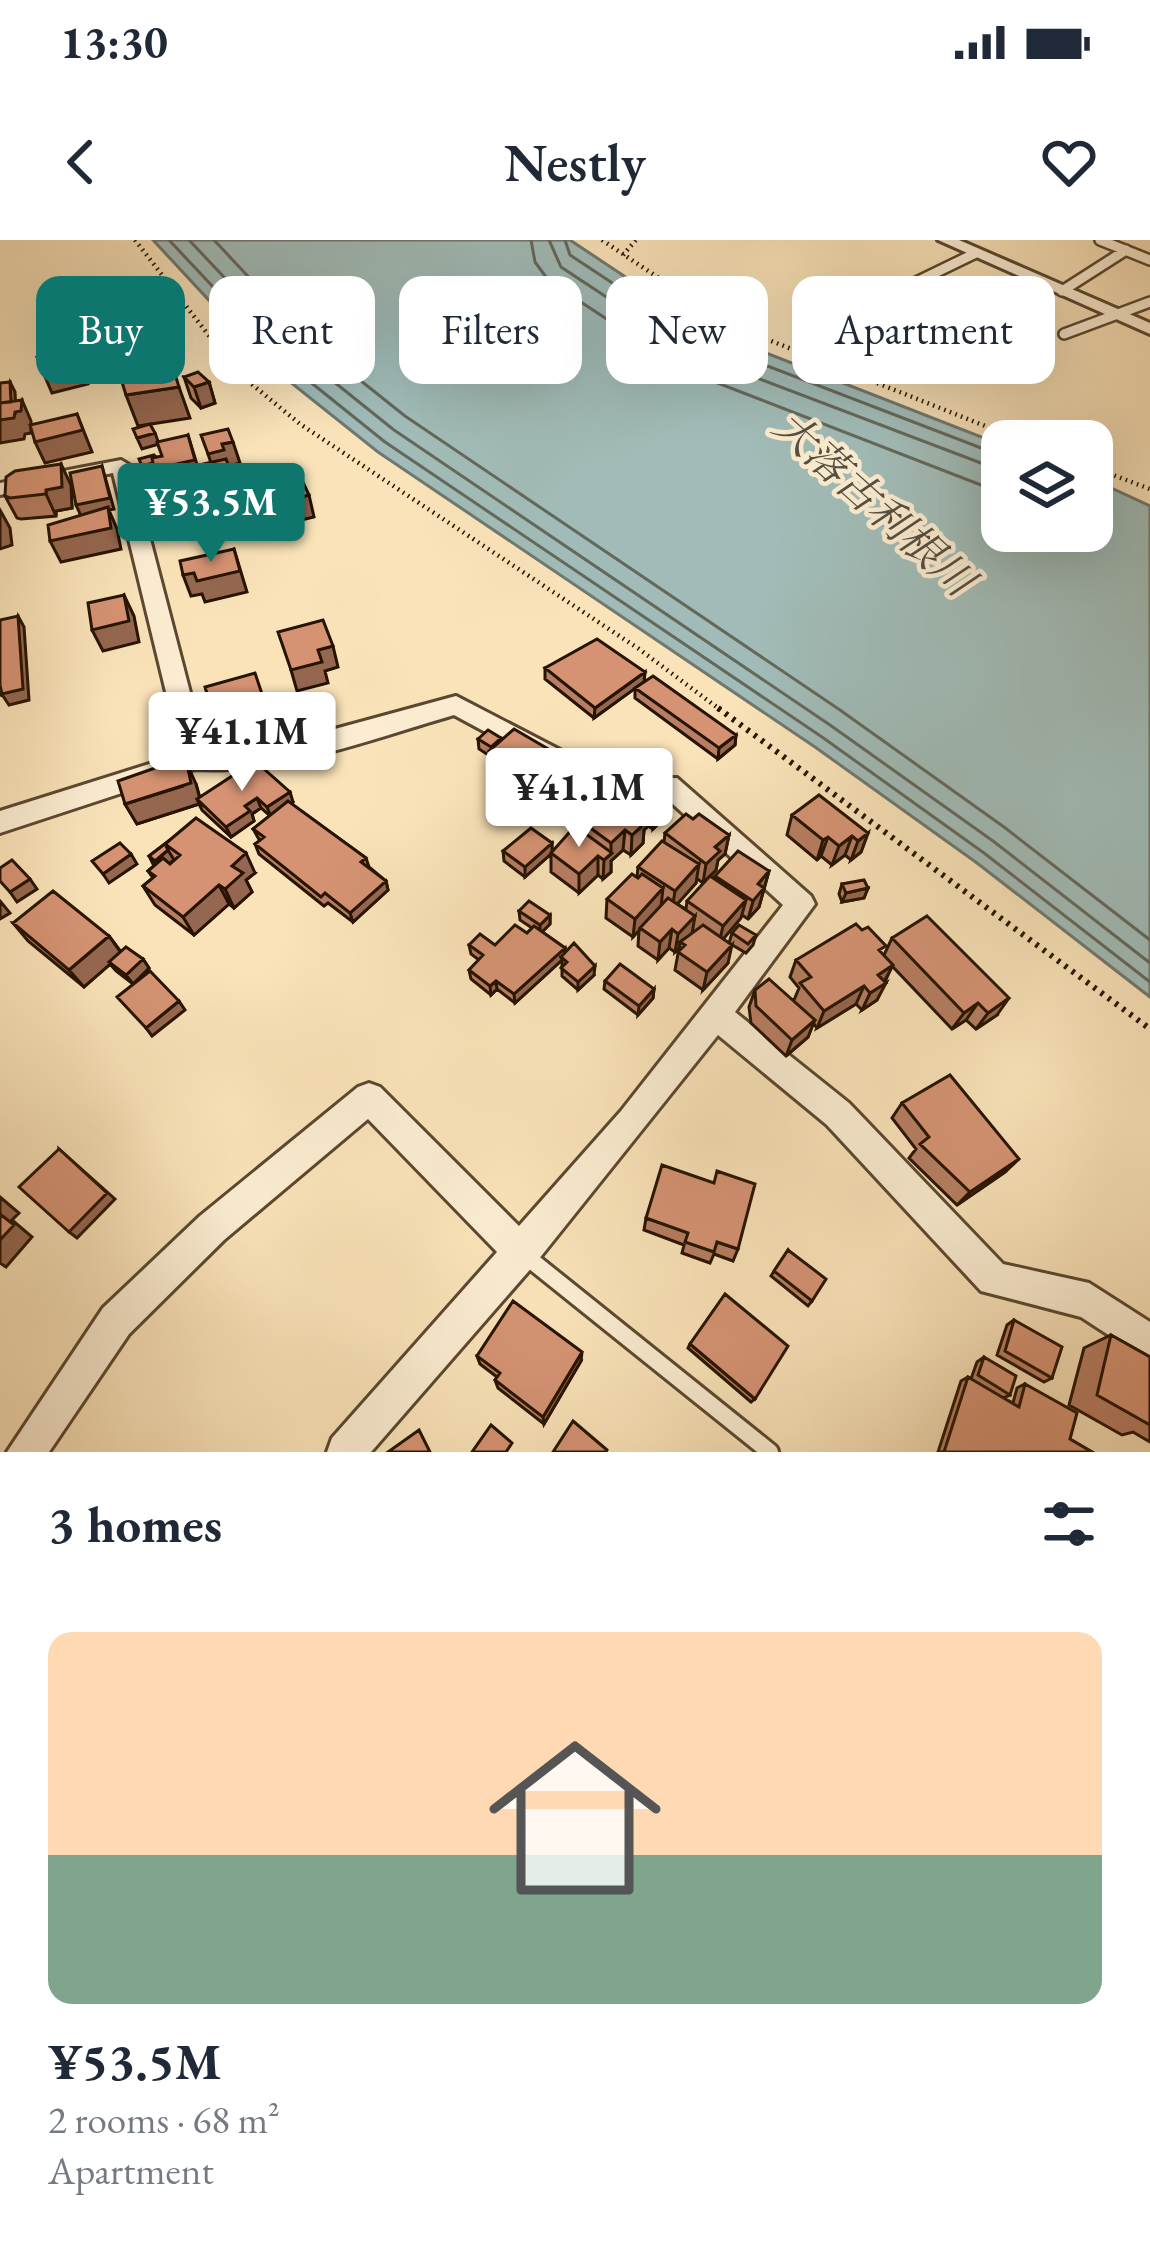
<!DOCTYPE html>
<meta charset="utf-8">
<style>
body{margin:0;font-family:"EB Garamond","Noto Serif JP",serif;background:#f6f6f7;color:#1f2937;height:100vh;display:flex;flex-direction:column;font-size:45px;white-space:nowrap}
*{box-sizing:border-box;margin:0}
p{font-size:39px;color:#747a83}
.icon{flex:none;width:66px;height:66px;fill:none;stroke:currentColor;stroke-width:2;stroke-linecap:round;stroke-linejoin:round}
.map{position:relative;height:1212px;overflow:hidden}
.side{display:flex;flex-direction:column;background:#fff;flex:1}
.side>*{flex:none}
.guide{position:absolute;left:36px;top:36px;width:1080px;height:108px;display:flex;gap:24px}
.fabs{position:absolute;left:981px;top:180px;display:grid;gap:24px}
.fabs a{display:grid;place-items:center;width:132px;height:132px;border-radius:24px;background:#fff;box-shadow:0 12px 48px #0002;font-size:60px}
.price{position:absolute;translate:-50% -102px;padding:0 27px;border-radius:12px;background:#fff;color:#222;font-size:39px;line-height:78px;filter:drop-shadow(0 3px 6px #0008)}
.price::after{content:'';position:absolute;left:50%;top:72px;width:36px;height:27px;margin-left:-18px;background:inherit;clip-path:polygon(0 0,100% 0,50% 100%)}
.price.current{background:#0f766e;color:#fff}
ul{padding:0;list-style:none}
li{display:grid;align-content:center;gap:24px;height:636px;padding:0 48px}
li+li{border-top:3px solid #e0e1e3}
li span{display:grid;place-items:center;height:372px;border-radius:24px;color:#555}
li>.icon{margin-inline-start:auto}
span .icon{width:216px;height:216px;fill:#fffc;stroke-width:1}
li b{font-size:51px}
h2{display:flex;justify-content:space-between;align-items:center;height:144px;padding:0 48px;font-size:51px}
.chip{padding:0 42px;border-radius:24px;background:#fff;box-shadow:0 12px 48px #0002;font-size:42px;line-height:108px}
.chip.current{background:#0f766e;color:#fff}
.status{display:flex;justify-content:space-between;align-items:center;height:84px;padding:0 60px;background:#fff;direction:ltr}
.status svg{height:33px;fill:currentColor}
header{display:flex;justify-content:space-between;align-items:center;height:156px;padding:0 48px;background:#fff;font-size:54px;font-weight:600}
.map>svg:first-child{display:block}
.water{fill:#a1bcb8;stroke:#70786f;stroke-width:3}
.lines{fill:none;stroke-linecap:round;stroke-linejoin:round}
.shore{stroke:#64685c;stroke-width:3}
.lane-far1-casing{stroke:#5b472f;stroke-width:14}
.lane-casing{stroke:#5b472f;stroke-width:22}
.street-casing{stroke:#5b472f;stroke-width:6}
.path-far1{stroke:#261301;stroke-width:4.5;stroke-dasharray:1.5 4.5;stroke-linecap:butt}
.path{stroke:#261301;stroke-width:6;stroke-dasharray:3 6;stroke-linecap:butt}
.lane-far1{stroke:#fcedd2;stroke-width:9}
.lane{stroke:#fcedd2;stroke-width:16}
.street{fill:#fcedd2;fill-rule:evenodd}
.wall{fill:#b77e63;stroke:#261301;stroke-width:3}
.shaded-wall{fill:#956750;stroke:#261301;stroke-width:3}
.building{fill:#d59373;stroke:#261301;stroke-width:3}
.labels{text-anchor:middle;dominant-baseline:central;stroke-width:9;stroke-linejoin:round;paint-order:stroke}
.far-water-label{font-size:42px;font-style:italic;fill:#514e41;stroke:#fcedd2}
</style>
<div class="status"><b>13:30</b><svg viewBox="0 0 49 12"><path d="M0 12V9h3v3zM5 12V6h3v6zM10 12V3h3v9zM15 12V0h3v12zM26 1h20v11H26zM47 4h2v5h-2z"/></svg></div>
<header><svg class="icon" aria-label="back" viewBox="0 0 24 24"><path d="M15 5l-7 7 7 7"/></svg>Nestly<svg class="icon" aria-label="heart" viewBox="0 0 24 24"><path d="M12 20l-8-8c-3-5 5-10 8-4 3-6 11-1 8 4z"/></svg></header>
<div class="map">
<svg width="1150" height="1212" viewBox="0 0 1150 1212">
<rect width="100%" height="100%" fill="#fae3b9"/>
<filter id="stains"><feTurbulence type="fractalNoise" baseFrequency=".00167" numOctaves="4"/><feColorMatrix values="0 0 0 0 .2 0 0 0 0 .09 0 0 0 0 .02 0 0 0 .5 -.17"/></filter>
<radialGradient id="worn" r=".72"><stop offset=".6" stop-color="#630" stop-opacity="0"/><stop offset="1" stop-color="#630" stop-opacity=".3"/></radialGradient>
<path class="water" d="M153,0H570L702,88L1002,205V291H1092V239L1150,266V757L977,623L815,507L378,212L270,126Z"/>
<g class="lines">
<path class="shore" d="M169,0L278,116L385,202L822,497L984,613L1150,742
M189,0L288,105L394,190L830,485L993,601L1150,723
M214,0L301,93L405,176L840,470L1004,587L1150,700
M531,0L535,22L549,41L684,130L981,245L1002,249
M549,0L561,27L691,113L1002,231
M565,0L570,15L697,99L1002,216"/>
<g class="lane-far1-casing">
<path id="lane-far1" d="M1100,0L1150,20
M1062,51L1126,10
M875,62L976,13
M1064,94L1150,62"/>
</g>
<g class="lane-casing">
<path id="lane" d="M522,1013L770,1212"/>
</g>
<g class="street-casing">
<path id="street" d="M938,0H959L1150,83V94Z
M121,220L131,226L205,510L287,502L456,456L616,539L677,538L811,656L815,664L735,772L849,863L1003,1024L1089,1043L1150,1082V1122L1081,1077L981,1051L827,885L718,795L534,1025L371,1212H327L332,1198L497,1012L368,879L224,1000L129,1094L49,1212H7L103,1068L200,976L358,847L369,843L380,847L519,986L621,871L783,665L663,555L604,556L454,475C371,499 283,534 195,529L0,593V571L181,514L113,233L0,255V243Z"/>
</g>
<path class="path-far1" d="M135,0L237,132L300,184L639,409L722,471
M602,0L726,83L1023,201
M623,15L636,0
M1092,227L1150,249"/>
<path class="path" d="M718,468L1150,789"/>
<use href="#lane-far1" class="lane-far1"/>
<use href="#lane" class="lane"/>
<use href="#street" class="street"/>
</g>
<path class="wall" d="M184,137L209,142L215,163L201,168L191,158Z
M71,245L72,268L56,271V276L21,279L17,278L5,256Z
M545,428L645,432L644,442L736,495L735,505L718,519L635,458V448L594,478L545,439Z
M501,498L574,524V544L564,554L524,530L510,543L491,532L490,516L479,509L478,499Z
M255,521L293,562L291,564L366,618L369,627L386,641L388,650L353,682L328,663L324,666L259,614L255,604L260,601L253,589L270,576L261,568L252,574L254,581L231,597L202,570L199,564L137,584L125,564L175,528L196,544L200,558Z
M666,547L665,554L669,556L666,576L653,589L648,586L644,590L643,603L631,615L623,610L611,621V632L603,639L598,635L579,653L551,632V614L525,637L504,621L503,611L552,603V611L585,593L587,575L610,560V555L625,550Z
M792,575L868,593L861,612L851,620L845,615L832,625L821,616L817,620L787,595Z
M693,579L729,595L725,614L718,620L716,630L703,643L696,638V643L677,664L686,669L687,661L715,639V636L769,631L759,667L748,679L742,675L723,699L728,723L703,750L675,730L679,708L675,712L669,708L658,720L638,706L639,690L633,697L606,678L607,659L637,637L638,627L664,602L665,593Z
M170,600L255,633L246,640L252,652L234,668L229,664L194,695L155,665L143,646L153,638L148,631L154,626L149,616Z
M842,644L868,648L864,658L842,662L839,654Z
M519,671L550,675V684L542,692L565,708V713L594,735L578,750L562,736V720L515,763L497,749L491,755L471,739L469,730L479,720L471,714L469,705H495L527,693L532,688L520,680Z
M13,683L109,696L121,712L143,719L149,728L133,744L116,731L110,724L84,747L28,701Z
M732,693L756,695L753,705L746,713L729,703Z
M892,698L997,775L976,789L966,780L952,789L892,726L877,760L862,770L856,764L817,788L813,783L808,797L786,816L751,783L749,767L755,750L794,760L799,748L790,737L796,720L884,715Z
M605,741L654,749L653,758L638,775L604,749Z
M902,863L1005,932L957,965L909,918L916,909L892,878Z
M646,978L738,1009L733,1021L714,1014L710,1023L682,1013L684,1005L644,990Z
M788,1010L812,1061L808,1066L771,1036Z
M1014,1080L1052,1138L1044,1142L997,1115L1007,1085Z
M1111,1095L1150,1117V1202L1133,1192L1122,1195L1069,1165L1084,1108Z
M690,1104L755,1159L751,1162L688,1108Z
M477,1116L581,1121L544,1184L498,1148L495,1140L497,1137L480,1124Z
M984,1117L1010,1155L1003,1158L1013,1163L1017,1148L1025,1144L1070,1199L1092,1212H938L961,1141L968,1137L971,1139L977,1122Z"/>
<path class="shaded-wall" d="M80,123L88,144L52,153L43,132Z
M10,142L15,152L16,172L22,160L31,181V193L25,194L24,199L0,203V176Z
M209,142L215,163L201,168L194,147Z
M179,147L190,178L138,186L126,155Z
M77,174L92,212L45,223L35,202Z
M155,193L159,204L142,209L137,198Z
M188,195L202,241L163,250L156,234L147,236L142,226L158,222Z
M233,202L240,223L229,226L215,235L208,214L222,204Z
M61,224L71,245L72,268L56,271V276L46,254V250Z
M102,226L114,269L109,270L117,289L121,309L61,322L50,301L81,276L76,265Z
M232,235L238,257L189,268L181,247Z
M309,255L314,277L266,289L260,267Z
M174,258L178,269L155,275L151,264Z
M0,270L10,288L12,305L0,309Z
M234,309L247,352L205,362L202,354L191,356L183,335Z
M124,355L134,376L139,402L103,411L92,390Z
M18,376L24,387L29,460L9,465L3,456L0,455V445Z
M333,406L338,427L325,431L328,443L297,451L291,430L318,410Z
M645,432L644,442L594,478L595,468Z
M262,454L269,474L220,491L212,470Z
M271,488L275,498L252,505L248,494Z
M736,495L735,505L718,519L719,508Z
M523,510L524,530L510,543L508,523Z
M187,524L196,544L201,563L197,559L199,564L137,584L125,564L183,546Z
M574,524V544L564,554L563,534Z
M666,547L664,560L669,556L666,576L653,589L655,569L662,551Z
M290,552L293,562L271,577L267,567Z
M257,558L261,568L252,574L254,581L231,597L226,587L245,566Z
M650,566L648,586L644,590L643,603L631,615L632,595L640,588L641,575Z
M625,590L623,610L611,621V632L603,639L604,620L611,614V603Z
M868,593L861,612L851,620L858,601Z
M729,595L725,614L718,620L716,630L703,643L706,624L715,607Z
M852,596L845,615L832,625L839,606Z
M828,597L821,616L817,620L823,600Z
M552,603V613L525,637V627Z
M168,610L174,620L160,631L155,621Z
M246,613L255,633L246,640L252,652L234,668L225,649L232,626Z
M131,614L137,624L109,643L103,634Z
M598,616V635L579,653V634Z
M699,624L696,643L672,670L675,651Z
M769,631L759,667L748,679L758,644Z
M30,639L37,649L17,662L10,652Z
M386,641L388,650L353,682L350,673Z
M219,645L229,664L194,695L183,677Z
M663,648L661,667L633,697L635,679Z
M868,648L864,658L842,662L846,653Z
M746,660L741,678L719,704L723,686Z
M0,661L10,673L0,679Z
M550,675V684L540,694V685Z
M695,676L692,694L680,702L679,708L675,712L678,694Z
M672,689L669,708L658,720L660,702Z
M109,696L122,714L84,747L69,730Z
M732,705L728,723L703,750L707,732Z
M565,708V717H561L562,720L515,763L514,754Z
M143,719L149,728L133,744L126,735Z
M893,725L884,742L878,735Z
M595,726L594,735L578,750V742Z
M496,741L497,749L491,755L490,746Z
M886,743L877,760L862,770L870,753Z
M864,746L856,764L817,788L824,771Z
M654,749L653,758L638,775L639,766Z
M1009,758L997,775L976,789L988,773Z
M179,761L185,770L152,796L146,788Z
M978,763L966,780L952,789L964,773Z
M815,780L808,797L786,816L792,800Z
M59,909L115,959L77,998L69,992Z
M1019,919L1005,932L957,965L970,952Z
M0,957L19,973L12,980L32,997L6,1027L0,1023Z
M582,1112L581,1121L544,1184L543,1177Z"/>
<path class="building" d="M73,108L80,123L43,132L37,117Z
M165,128L166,133L174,131L179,147L126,155L121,139L125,136Z
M198,132L209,142L194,147L184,137Z
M10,142L11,162L0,163V143Z
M22,160L21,171L15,172L14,178L0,180V163Z
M77,174L83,190L35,202L30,185Z
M150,184L155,193L137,198L133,189Z
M228,189L233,202L222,204L224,210L208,214L201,195Z
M188,195L195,220L154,229L152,218L162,216L157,202Z
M154,215L156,217L152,218L153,223L142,226L139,219Z
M226,219L232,235L181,247L176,230Z
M61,224L62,247L46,250V254L10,258L5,256L6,237L15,231Z
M102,226L110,258L76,265L70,233Z
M300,236L309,255L260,267L252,248Z
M169,246L174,258L151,264L146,252Z
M108,267L111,288L50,301L48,285Z
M234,309L240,331L197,341L194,333L183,335L180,321Z
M124,355L129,381L92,390L88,363Z
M18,376L23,449L2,454L0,445V380Z
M323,380L333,406L318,410L322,422L291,430L278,392Z
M597,399L645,432L595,468L545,428Z
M255,433L262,454L212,470L205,447Z
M653,436L736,495L719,508L635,448Z
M267,472L271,488L248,494L244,478Z
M514,489L574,524L563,534L523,510L508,523L489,511Z
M488,490L501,498L491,507L478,499Z
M255,521L290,552L267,567L257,558L245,566L250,571L226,587L197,559Z
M172,522L174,528L187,524L191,543L125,564L118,541Z
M644,533L666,547L662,551L669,556L655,569L650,566L641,575L610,555L619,546L625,550Z
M819,555L868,593L858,601L852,596L839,606L828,597L823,600L792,575Z
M606,558L645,583L632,595L625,590L611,603L585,584L591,578L587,575Z
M288,561L366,618L361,622L386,641L350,673L325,653L321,657L255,604L264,597L253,589Z
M686,574L693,579L699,574L729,595L715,607L720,611L706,624L665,593Z
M196,578L246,613L232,626L243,633L225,649L219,645L183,677L143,646L155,636L148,631L163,618L170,624L180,615L165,604Z
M575,586L612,613L604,620L598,616L579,634L551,613Z
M531,588L552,603L525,627L503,611Z
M170,600L165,604L168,610L155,621L149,616Z
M662,601L699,624L675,651L638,627Z
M120,603L131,614L103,634L92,621Z
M738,611L769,631L758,644L764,648L753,661L715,636Z
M12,620L30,639L10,652L0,641V628Z
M632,634L638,638L642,634L663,648L635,679L607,659Z
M710,636L746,660L723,686L687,661Z
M864,640L868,648L846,653L842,644Z
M53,651L109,696L69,730L13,683Z
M668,658L695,676L678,694L672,689L660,702L640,688Z
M529,661L550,675L540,685L519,671Z
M927,676L1009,758L988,773L978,763L964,773L892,698Z
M856,684L862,690L868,687L886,706L879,710L893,725L878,735L886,743L870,753L864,746L824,771L800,743L811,737L796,720Z
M515,685L527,693L534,686L565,708L514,754L496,741L490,746L469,730L483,715L469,705L480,694L495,705Z
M703,685L732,705L707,732L678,712L685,705L680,702Z
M739,685L756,695L748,704L732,693Z
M574,703L595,726L578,742L561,728L567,722L561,717Z
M126,707L143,719L126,735L109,722Z
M620,724L654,749L639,766L605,741Z
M150,731L179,761L146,788L117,757Z
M769,739L815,780L792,800L756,766L755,750Z
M950,835L1019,919L970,952L920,904L929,897L902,863Z
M59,909L107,953L69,992L19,947Z
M662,925L714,943L717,931L755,944L738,1009L717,1002L714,1012L685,1002L688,993L646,978Z
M0,974L14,985L0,1000Z
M788,1010L826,1039L812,1061L774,1031Z
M725,1054L788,1106L755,1159L690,1104Z
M513,1061L582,1112L543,1177L495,1140L500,1133L477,1116Z
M1014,1080L1062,1107L1052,1138L1005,1111Z
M1111,1095L1150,1117V1185L1097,1155Z
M984,1117L1016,1136L1010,1155L978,1135Z
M968,1137L1019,1167L1025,1144L1077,1173L1070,1199L1092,1212H944Z
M573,1181L607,1210L606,1212H553Z
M491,1185L512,1203L506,1212H472Z
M419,1190L430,1212H388Z"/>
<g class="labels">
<g class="far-water-label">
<text transform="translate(874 263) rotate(42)">大落古利根川</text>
</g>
</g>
<rect width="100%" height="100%" filter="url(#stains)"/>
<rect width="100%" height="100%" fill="url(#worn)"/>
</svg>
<div class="fabs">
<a><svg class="icon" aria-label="layers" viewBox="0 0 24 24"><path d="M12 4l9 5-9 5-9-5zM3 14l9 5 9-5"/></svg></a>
</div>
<b class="price current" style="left:211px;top:325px">¥53.5M</b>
<b class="price" style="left:242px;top:554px">¥41.1M</b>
<b class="price" style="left:579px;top:610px">¥41.1M</b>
<div class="guide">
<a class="chip current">Buy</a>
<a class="chip">Rent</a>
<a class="chip">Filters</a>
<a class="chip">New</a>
<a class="chip">Apartment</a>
</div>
</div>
<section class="side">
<h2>3 homes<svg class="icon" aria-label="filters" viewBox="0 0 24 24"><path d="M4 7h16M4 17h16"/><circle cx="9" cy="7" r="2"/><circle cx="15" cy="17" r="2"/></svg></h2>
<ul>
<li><span style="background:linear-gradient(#ffd9b3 60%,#7fa58c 0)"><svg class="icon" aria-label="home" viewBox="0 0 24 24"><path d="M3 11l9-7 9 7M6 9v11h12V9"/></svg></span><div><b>¥53.5M</b><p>2 rooms · 68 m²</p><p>Apartment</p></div></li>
</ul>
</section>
